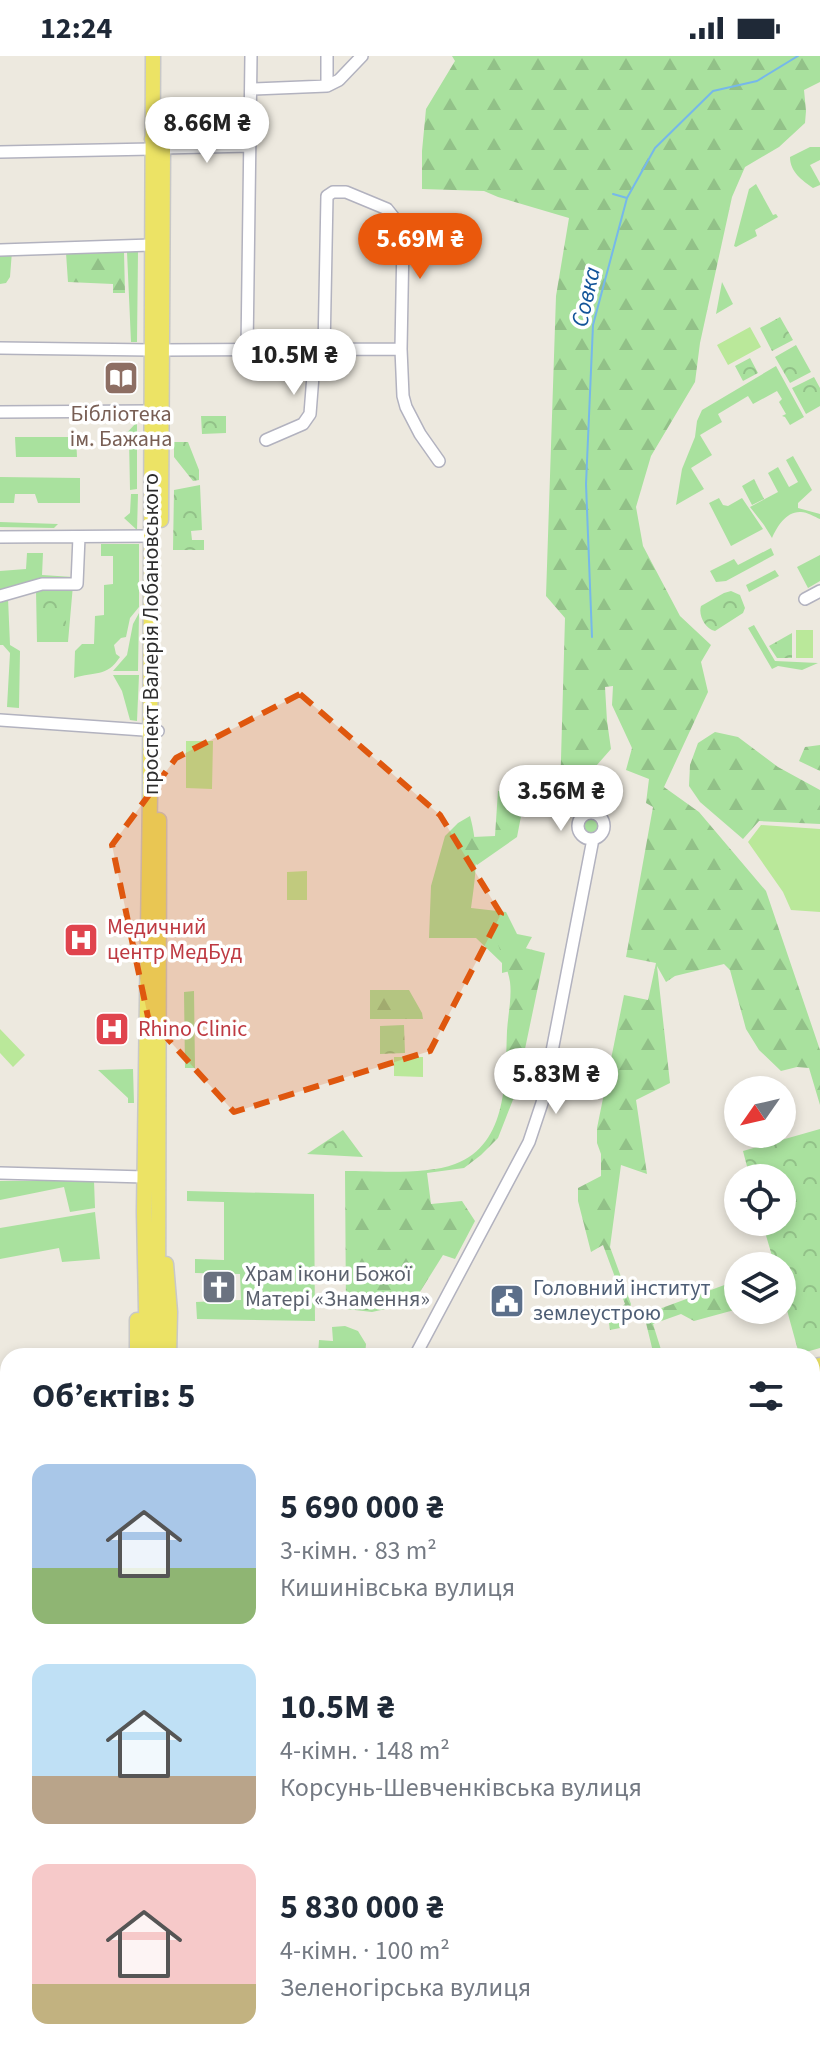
<!DOCTYPE html>
<html lang="uk">
<meta charset="utf-8">
<style>
body{margin:0;font-family:"Source Sans 3",sans-serif;background:#f6f6f7;color:#1f2937;height:100vh;display:flex;flex-direction:column;font-size:30px;white-space:nowrap}
*{box-sizing:border-box;margin:0}
p{font-size:26px;color:#747a83}
.icon{flex:none;width:44px;height:44px;fill:none;stroke:currentColor;stroke-width:2;stroke-linecap:round;stroke-linejoin:round}
.map{position:relative;flex:1;overflow:hidden}
.sheet{position:absolute;left:0px;top:1292px;width:820px;height:714px;display:flex;flex-direction:column;background:#fff;border-radius:24px 24px 0 0;box-shadow:0 4px 12px #0003}
.sheet>*{flex:none}
.needle{width:52px;rotate:236deg}
.controls{position:absolute;left:724px;top:1020px;display:grid;gap:16px}
.controls a{display:grid;place-items:center;width:72px;height:72px;border-radius:50%;background:#fff;box-shadow:0 4px 12px #0003;font-size:40px}
.price{position:absolute;translate:-50% -68px;padding:0 18px;border-radius:28px;background:#fff;color:#222;font-size:26px;line-height:52px;filter:drop-shadow(0 2px 4px #0008)}
.price::after{content:'';position:absolute;left:50%;top:48px;width:24px;height:18px;margin-left:-12px;background:inherit;clip-path:polygon(0 0,100% 0,50% 100%)}
.price.active{background:#ea580c;color:#fff}
ul{padding:0;list-style:none}
li{display:flex;align-items:center;gap:24px;height:200px;padding:0 32px}
li span{display:grid;place-items:center;flex:none;width:224px;height:160px;border-radius:16px;color:#555}
li>.icon{margin-inline-start:auto}
span .icon{width:96px;height:96px;fill:#fffc;stroke-width:1}
li b{font-size:34px}
h2{display:flex;justify-content:space-between;align-items:center;height:96px;padding:0 32px;font-size:34px}
.status{display:flex;justify-content:space-between;align-items:center;height:56px;padding:0 40px;background:#fff;direction:ltr}
.status svg{height:22px;fill:currentColor}
.map>svg:first-child{display:block}
.grass{fill:#a9e19e}
.forest{fill:url(#forest-firs)}
.park{fill:url(#park-crowns)}
.pitch{fill:#bae89a}
.lines{fill:none;stroke-linecap:round;stroke-linejoin:round}
.stream{stroke:#76b8ea;stroke-width:2}
.minor-casing{stroke:#b2b2bf;stroke-width:14}
.major-casing{stroke:#c8c8c8;stroke-width:17}
.minor{stroke:#fff;stroke-width:11}
.major{stroke:#ece365;stroke-width:14}
.marked{fill:#df570e;fill-opacity:0.2;stroke:#df570e;stroke-width:6;stroke-dasharray:16 10;stroke-linejoin:round}
.labels{text-anchor:middle;dominant-baseline:central;stroke-width:7;stroke-linejoin:round;paint-order:stroke}
.education-label{font-size:22px;fill:#785e54;stroke:#fff}
.street-label{font-size:22px;fill:#2c2c2c;stroke:#fff}
.health-label{font-size:22px;fill:#be3a42;stroke:#fff;text-anchor:start}
.worship-label{font-size:22px;fill:#5b616d;stroke:#fff;text-anchor:start}
.service-label{font-size:22px;fill:#4e5e75;stroke:#fff;text-anchor:start}
.water-label{font-size:24px;font-style:italic;fill:#135499;stroke:#fff}
</style>
<div class="status"><b>12:24</b><svg viewBox="0 0 49 12"><path d="M0 12V9h3v3zM5 12V6h3v6zM10 12V3h3v9zM15 12V0h3v12zM26 1h20v11H26zM47 4h2v5h-2z"/></svg></div>
<div class="map">
<svg width="820" height="2005" viewBox="0 0 820 2005">
<defs>
<pattern id="forest-firs" width="22" height="20" patternUnits="userSpaceOnUse" patternTransform="scale(2)"><rect width="22" height="20" fill="#a9e19e"/><path d="M5 1l3.5 6h-7zM16 11l3.5 6h-7z" fill="#92c188"/></pattern>
<pattern id="park-crowns" width="20" height="18" patternUnits="userSpaceOnUse" patternTransform="scale(2)"><rect width="20" height="18" fill="#a9e19e"/><path d="M2 6a3 3 0 1 1 6 0M12 15a3 3 0 1 1 6 0" fill="none" stroke="#92c188"/></pattern>
</defs>
<rect width="100%" height="100%" fill="#ede9df"/>
<path class="grass" d="M810,91H820V104L810,109L820,127V129L813,132C802,124 790,116 790,101Z
M756,128L773,159L776,158L778,161L755,174L757,180L736,191L734,190L749,133Z
M12,195L10,221L6,227L0,228V196Z
M127,196H138L137,286H131Z
M776,310L804,361L790,369L785,361L782,360L786,358L779,346L782,343L777,335L753,348L748,340L718,358L722,366L700,379L712,399L691,412L704,433L676,449L682,413L695,381L697,365L702,354Z
M137,366V433L130,434L129,383H121Z
M15,381H76L77,401H16Z
M793,400L812,434L798,447V452L820,458V463C815,461 807,456 801,456C786,455 777,471 772,482L764,469L750,451L778,436L768,417L778,411L789,431L798,426L786,404Z
M0,421L80,422V447H38L35,438H15L14,447H0Z
M131,438H138L137,474L124,462L130,457Z
M719,442L723,449L728,450L742,442L763,473L731,490L709,447Z
M0,466L58,468L54,472L0,471Z
M101,488H139V551L130,562L126,581L121,582L114,589L116,598L120,601C106,622 95,615 74,622L75,595L82,588H94L95,560L104,559V529L113,528V500H101Z
M771,492L774,499L726,525L716,526L710,515L734,503L738,509Z
M27,497H43L42,519L73,521V525L0,535V515L26,513Z
M820,499V525L808,532L797,511Z
M775,514L779,520L749,536L746,529Z
M73,529L68,586H37L36,534Z
M8,542L10,589L20,595L19,652L7,651L10,597L3,589H0V544Z
M139,557L138,615H113L127,599L133,568Z
M754,569L775,605L818,607L802,614L778,610L772,613L748,572Z
M113,619H139L137,665L130,664L122,635Z
M580 770a11 11 0 1 1 22 0a11 11 0 1 1-22 0Z
M470,760C479,793 476,818 471,852L506,856L517,878L532,881L514,914L502,917V907L476,882H429L431,830L445,780L458,767Z
M194,935L195,1012H185L184,936Z
M133,1013L134,1047H128V1042L98,1014Z
M0,1125H94L95,1152L70,1156L64,1131L0,1144Z
M187,1135L314,1138L315,1265L197,1263L196,1246L241,1244L240,1218L195,1217V1203L224,1204V1146L187,1145Z
M95,1156L100,1203L62,1206L59,1192L0,1203V1172Z
M345,1270L358,1275L366,1288L365,1300H318L319,1284L333,1285L332,1271Z"/>
<path class="forest" d="M452,0H820V26L804,34L806,55L805,67L779,91L745,111L732,141L700,287L695,326L651,400L636,451L643,490L680,560L711,589L701,606L708,636L664,731L699,756L766,835L820,994V1049L809,1012L797,1011L781,1015L759,994L746,973L730,914L724,908L675,920L666,926L657,910L670,1027L636,1044L647,1118L621,1109L610,1191L631,1248L625,1271L610,1274L608,1261L625,1248L603,1189L591,1196L578,1145V1132L601,1120V1098L597,1087V1072L624,939L648,944L656,907L626,901L653,751L646,747L649,723L626,714L632,692L612,649L613,630L605,631L607,665L611,693L589,718L584,745L573,760L523,750L517,781L477,809L451,782L495,780L498,735L560,738L565,562L546,540L556,240L569,162L498,141L484,135L422,133V95L426,53L455,5Z
M124,196L125,237H113V228L68,226L66,197Z
M715,676L738,681L778,711L820,734V768L759,765L743,783L700,746L689,730L690,709L698,687Z
M820,689V715L799,705L805,691Z
M497,885L545,897L516,1036L498,1082L481,1099L464,1112L427,1117L431,1148L462,1145L475,1165L455,1203L443,1199L413,1247L372,1256L346,1253L345,1115C377,1115 426,1119 455,1108C509,1088 505,1021 507,975C508,959 512,941 510,926C508,913 501,898 497,885Z
M370,934H409L422,957L423,963H370Z
M738,1224V1253L694,1265L681,1258L653,1268L663,1300H654L646,1267L651,1256Z"/>
<path class="park" d="M722,226L733,248L716,258Z
M780,261L793,284L772,295L760,272Z
M796,289L811,316L790,327L775,301Z
M750,302L758,317L743,325L735,310Z
M814,321L820,332V350L806,358L792,332Z
M201,360H226V377L202,378Z
M174,386H188L199,414V424L193,425L174,401Z
M754,423L764,443L752,449L742,430Z
M200,429L202,474L191,475L192,484H204V494H173L174,434Z
M731,535L740,539L745,552L743,557L715,575C705,573 698,559 701,550L724,537Z
M42,540H66V576H43Z
M792,577V602H777L769,590Z
M404,969L405,997L380,998V970Z
M820,1073V1292L799,1298L782,1236V1210H775L762,1166H782V1122H750L743,1095Z
M343,1074L363,1101L307,1098Z"/>
<path class="pitch" d="M750,271L761,291L728,309L717,289Z
M796,574H813V602H796Z
M186,685H213L212,733L186,732Z
M761,769L820,773V856L791,854L783,836L748,786Z
M307,815V844H287V816Z
M0,973L25,999L13,1011L0,997Z
M394,1001H423V1021L394,1020Z"/>
<g class="lines">
<path class="stream" d="M613,138L627,142
M592,581L586,428L593,269L627,142L655,92L713,35L757,25L798,0"/>
<g class="minor-casing">
<path id="minor" d="M327,0V30
M251,33L327,30L339,24L362,0
M163,92L250,90
M0,96L152,93
M0,194L151,189
M0,292L151,294
M162,294L401,293
M247,294L251,0
M324,294L327,140L333,136H346L387,153L399,168L403,185L401,293L403,340L406,351L420,378L439,405
M0,356L152,355
M266,384L303,368L310,358L315,294
M0,481L152,480
M0,540L42,528H77L79,481
M805,543L820,535
M0,664L158,675
M578 770a13 13 0 1 1 26 0a13 13 0 1 1-26 0Z
M0,1117L145,1121
M415,1300L529,1086L542,1047L593,783
M812,1337L820,1335
M812,1627L820,1678
M812,1877L820,1875
M0,1914L8,1919
M134,1998L135,2005
M346,1998L348,2005
M532,1998L533,2005
M676,1998L677,2005
M92,2005L96,1998"/>
</g>
<g class="major-casing">
<path id="major" d="M152,83L163,92L161,464
M166,1208L170,1256L169,1300
M137,1264V1300
M147,1300L144,1156L150,737L153,0
M158,1300L159,764
M812,1311L820,1309
M0,1435L8,1438
M0,1450L8,1453
M812,1509H820
M0,1773L8,1760
M0,1797L8,1783"/>
</g>
<use href="#minor" class="minor"/>
<use href="#major" class="major"/>
</g>
<path class="marked" d="M300,638L440,759L501,858L430,995L234,1056L148,961L112,789L176,702Z"/>
<defs>
<g id="library-square" transform="scale(1.8)"><rect x="-9" y="-9" width="18" height="18" rx="4" fill="#8d6e63" stroke="#fff"/><path d="M-6-4Q-3-5.5-.7-3.5V5Q-3 3-6 4ZM6-4Q3-5.5 .7-3.5V5Q3 3 6 4Z" fill="#fff"/></g>
<g id="hospital-square" transform="scale(1.8)"><rect x="-9" y="-9" width="18" height="18" rx="4" fill="#e0444e" stroke="#fff"/><path d="M-5-5h3v3.5h4V-5h3V5h-3V1.5h-4V5h-3Z" fill="#fff"/></g>
<g id="church-square" transform="scale(1.8)"><rect x="-9" y="-9" width="18" height="18" rx="4" fill="#6b7280" stroke="#fff"/><path d="M-1.2-6h2.4v3.5h3.3v2.4h-3.3V6h-2.4V-.1h-3.3v-2.4h3.3Z" fill="#fff"/></g>
<g id="civic-square" transform="scale(1.8)"><rect x="-9" y="-9" width="18" height="18" rx="4" fill="#5c6f8a" stroke="#fff"/><path d="M-.6-6.5H3V-4.5H.6V-3L4-1V1h2V6H-6V1h2V-1L-.6-3ZM-1.2 2.5V6h2.4V2.5Z" fill="#fff"/></g>
</defs>
<g fill-rule="evenodd">
<use href="#library-square" x="121" y="322"/>
<use href="#hospital-square" x="81" y="884"/>
<use href="#hospital-square" x="112" y="973"/>
<use href="#church-square" x="219" y="1231"/>
<use href="#civic-square" x="507" y="1245"/>
</g>
<g class="labels">
<g class="education-label">
<text x="121" y="358">Бібліотека<tspan x="121" dy="25">ім. Бажана</tspan></text>
</g>
<g class="street-label">
<text transform="translate(151 578) rotate(-90)">проспект Валерія Лобановського</text>
</g>
<g class="health-label">
<text x="107" y="871">Медичний<tspan x="107" dy="25">центр МедБуд</tspan></text>
<text x="138" y="973">Rhino Clinic</text>
</g>
<g class="worship-label">
<text x="245" y="1218">Храм ікони Божої<tspan x="245" dy="25">Матері «Знамення»</tspan></text>
</g>
<g class="service-label">
<text x="533" y="1232">Головний інститут<tspan x="533" dy="25">землеустрою</tspan></text>
</g>
<g class="water-label">
<text transform="translate(586 241) rotate(-77)">Совка</text>
</g>
</g>
</svg>
<div class="controls">
<a><svg class="needle" viewBox="-14 -14 28 28"><path d="M0-13l5 13h-10z" fill="#e53935"/><path d="M0 13l5-13h-10z" fill="#747a83"/></svg></a>
<a><svg class="icon" aria-label="locate" viewBox="0 0 24 24"><circle cx="12" cy="12" r="6"/><path d="M12 2v4M12 18v4M2 12h4M18 12h4"/></svg></a>
<a><svg class="icon" aria-label="layers" viewBox="0 0 24 24"><path d="M12 4l9 5-9 5-9-5zM3 14l9 5 9-5"/></svg></a>
</div>
<b class="price" style="left:207px;top:109px">8.66M ₴</b>
<b class="price active" style="left:420px;top:225px">5.69M ₴</b>
<b class="price" style="left:294px;top:341px">10.5M ₴</b>
<b class="price" style="left:561px;top:777px">3.56M ₴</b>
<b class="price" style="left:556px;top:1060px">5.83M ₴</b>
<section class="sheet">
<h2>Об’єктів: 5<svg class="icon" aria-label="filters" viewBox="0 0 24 24"><path d="M4 7h16M4 17h16"/><circle cx="9" cy="7" r="2"/><circle cx="15" cy="17" r="2"/></svg></h2>
<ul>
<li><span style="background:linear-gradient(#a9c7e8 65%,#8fb573 0)"><svg class="icon" aria-label="home" viewBox="0 0 24 24"><path d="M3 11l9-7 9 7M6 9v11h12V9"/></svg></span><div><b>5 690 000 ₴</b><p>3-кімн. · 83 m²</p><p>Кишинівська вулиця</p></div></li>
<li><span style="background:linear-gradient(#bfe0f5 70%,#b9a48a 0)"><svg class="icon" aria-label="home" viewBox="0 0 24 24"><path d="M3 11l9-7 9 7M6 9v11h12V9"/></svg></span><div><b>10.5M ₴</b><p>4-кімн. · 148 m²</p><p>Корсунь-Шевченківська вулиця</p></div></li>
<li><span style="background:linear-gradient(#f6c9c9 75%,#c2b280 0)"><svg class="icon" aria-label="home" viewBox="0 0 24 24"><path d="M3 11l9-7 9 7M6 9v11h12V9"/></svg></span><div><b>5 830 000 ₴</b><p>4-кімн. · 100 m²</p><p>Зеленогірська вулиця</p></div></li>
</ul>
</section>
</div>
